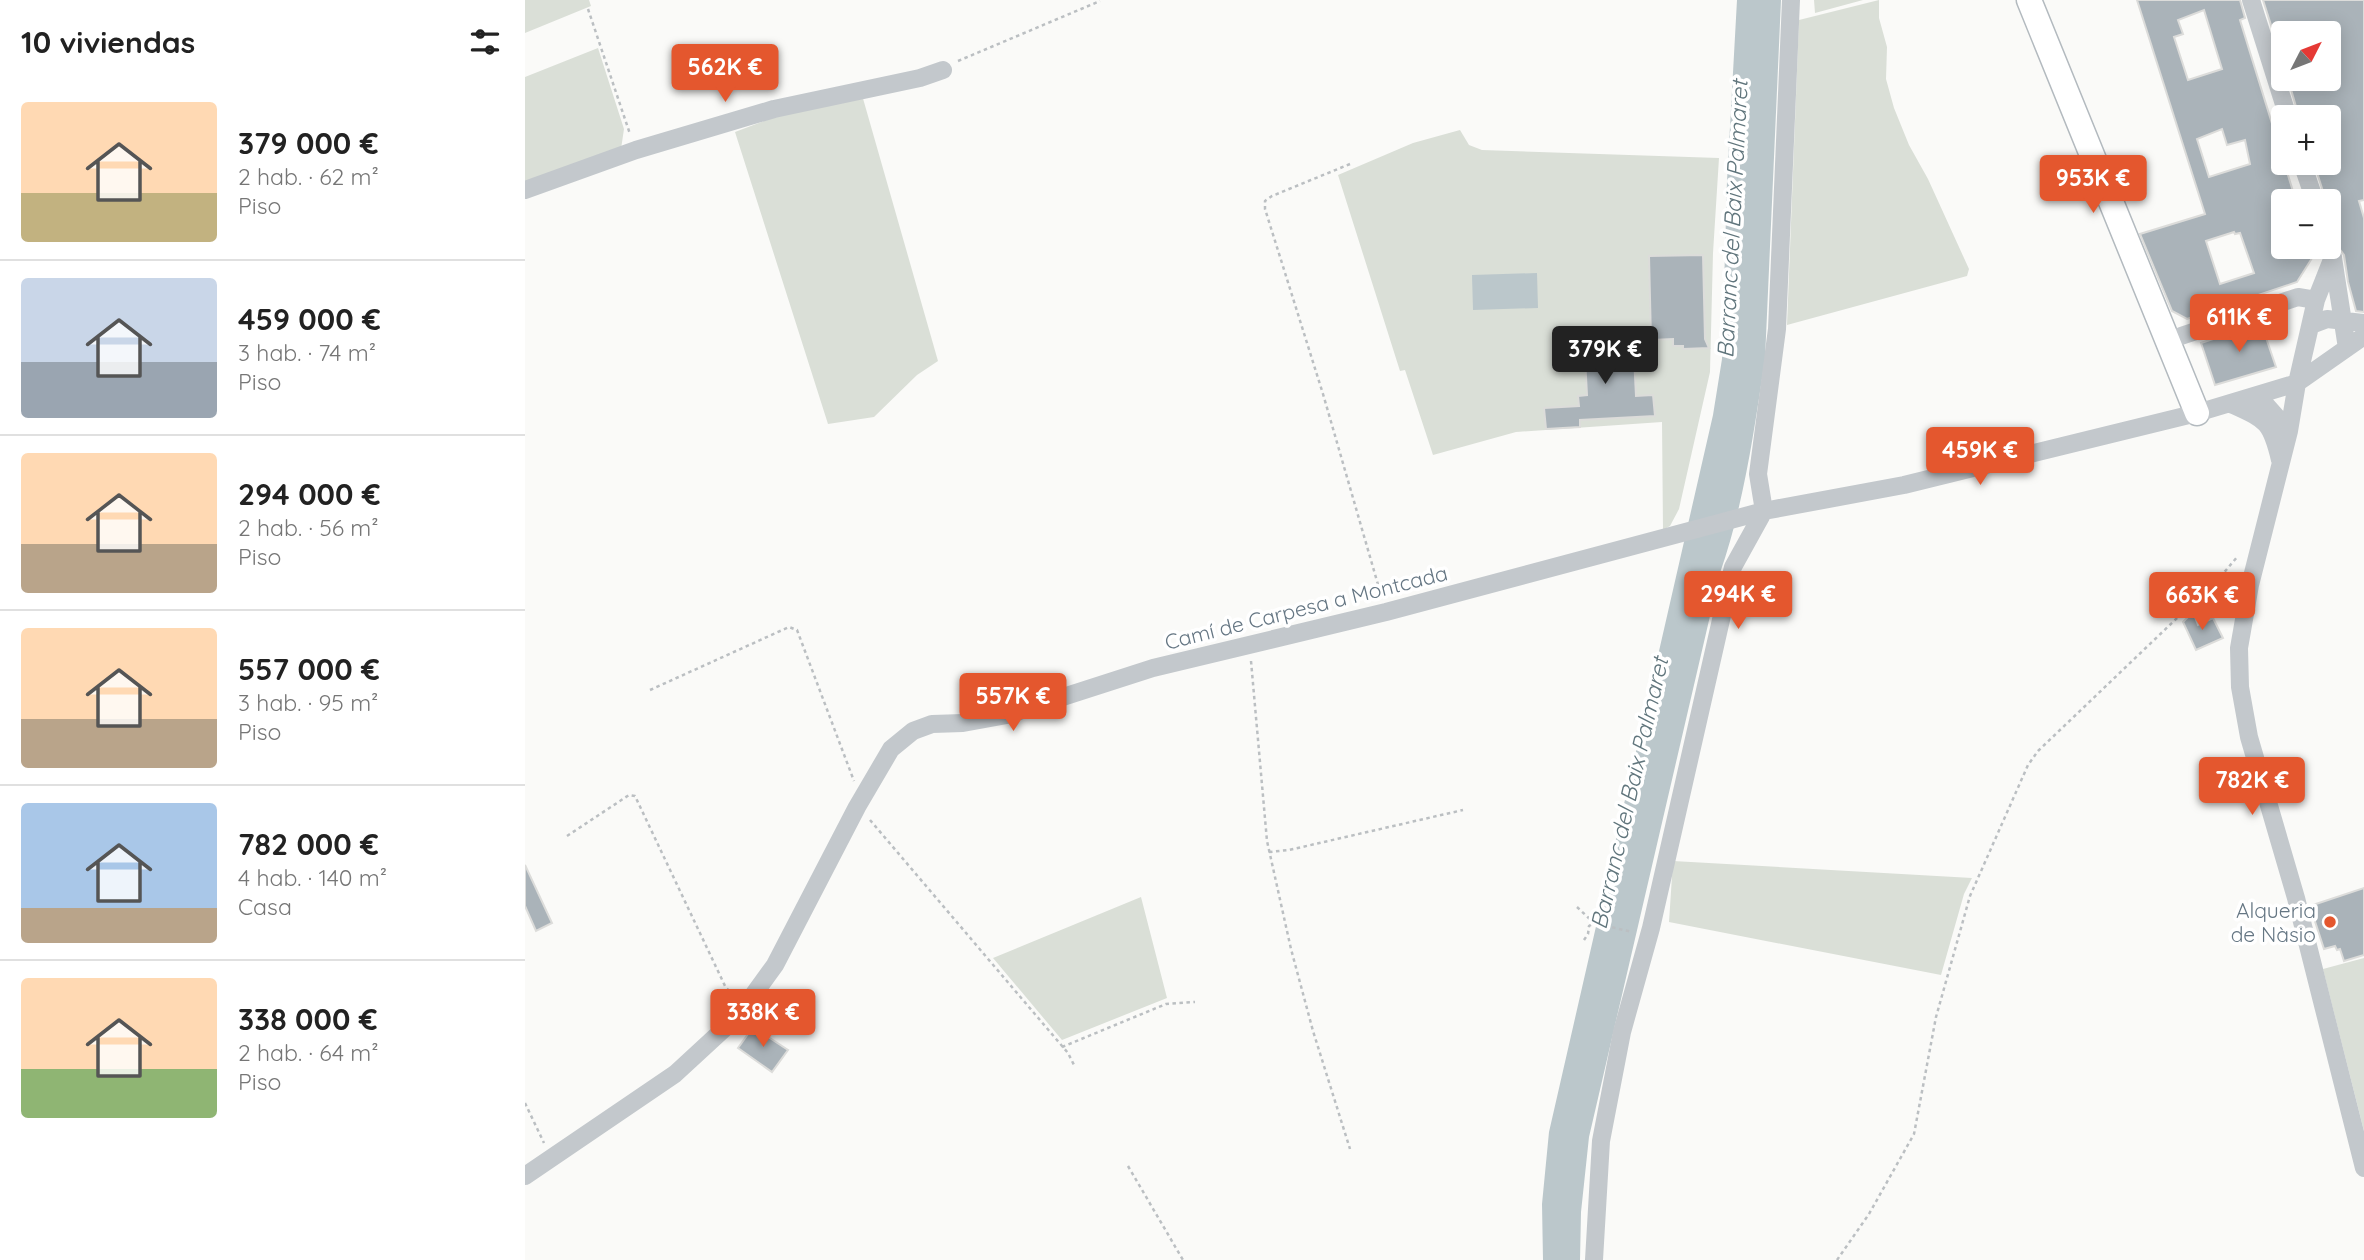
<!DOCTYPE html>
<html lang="es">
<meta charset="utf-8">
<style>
body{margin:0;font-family:Quicksand,sans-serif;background:#f6f6f6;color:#222;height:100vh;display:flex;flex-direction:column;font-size:26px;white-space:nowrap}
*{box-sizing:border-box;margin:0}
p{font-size:23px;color:#767676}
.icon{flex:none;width:38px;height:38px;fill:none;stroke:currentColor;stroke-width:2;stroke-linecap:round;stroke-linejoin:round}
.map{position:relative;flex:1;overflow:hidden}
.panel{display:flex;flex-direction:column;background:#fff;width:525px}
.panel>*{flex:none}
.needle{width:46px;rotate:48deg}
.controls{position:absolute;left:1746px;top:21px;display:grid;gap:14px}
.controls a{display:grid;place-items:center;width:70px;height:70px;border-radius:7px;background:#fff;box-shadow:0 4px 18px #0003;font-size:35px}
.price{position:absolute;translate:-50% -60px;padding:0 16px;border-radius:7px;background:#e4572e;color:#fff;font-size:23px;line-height:46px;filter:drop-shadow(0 2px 4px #0008)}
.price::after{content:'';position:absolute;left:50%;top:42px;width:21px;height:16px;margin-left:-10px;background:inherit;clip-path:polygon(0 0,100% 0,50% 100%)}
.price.active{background:#222;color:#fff}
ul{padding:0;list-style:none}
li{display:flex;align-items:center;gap:21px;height:175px;padding:0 21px}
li+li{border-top:2px solid #e0e0e0}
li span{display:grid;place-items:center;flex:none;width:196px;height:140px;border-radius:7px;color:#555}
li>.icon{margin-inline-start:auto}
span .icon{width:84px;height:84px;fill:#fffc;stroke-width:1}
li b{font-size:30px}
h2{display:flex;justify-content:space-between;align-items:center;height:84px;padding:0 21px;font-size:30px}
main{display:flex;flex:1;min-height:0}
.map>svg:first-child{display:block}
.green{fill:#dadfd7}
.water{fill:#bbc7cb}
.building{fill:#aab3b9;stroke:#dcdcda;stroke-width:2;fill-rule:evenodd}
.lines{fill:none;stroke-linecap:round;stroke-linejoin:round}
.secondary-casing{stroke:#b3babf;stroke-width:27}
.path{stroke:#bbbfc2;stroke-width:2.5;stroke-dasharray:3.5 3.5;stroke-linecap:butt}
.street{stroke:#c3c8cc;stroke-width:18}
.secondary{stroke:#fff;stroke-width:24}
.poi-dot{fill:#e4572e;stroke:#fff;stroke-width:2.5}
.labels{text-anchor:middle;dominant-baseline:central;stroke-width:7;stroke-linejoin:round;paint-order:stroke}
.street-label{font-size:21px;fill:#657683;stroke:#fff}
.poi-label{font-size:21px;fill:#657683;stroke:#fff;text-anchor:end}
.water-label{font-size:23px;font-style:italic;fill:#60757c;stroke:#fff}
</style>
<main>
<section class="panel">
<h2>10 viviendas<svg class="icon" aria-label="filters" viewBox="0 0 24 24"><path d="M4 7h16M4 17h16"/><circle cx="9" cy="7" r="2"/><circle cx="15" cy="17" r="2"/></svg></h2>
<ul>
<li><span style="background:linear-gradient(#ffd9b3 65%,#c2b280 0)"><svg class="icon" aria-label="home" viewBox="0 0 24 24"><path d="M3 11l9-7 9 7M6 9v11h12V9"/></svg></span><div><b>379 000 €</b><p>2 hab. · 62 m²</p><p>Piso</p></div></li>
<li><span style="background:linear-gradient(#c9d6e8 60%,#9aa5b1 0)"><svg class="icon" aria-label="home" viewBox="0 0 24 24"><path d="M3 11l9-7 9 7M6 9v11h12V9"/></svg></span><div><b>459 000 €</b><p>3 hab. · 74 m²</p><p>Piso</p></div></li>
<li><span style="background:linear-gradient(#ffd9b3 65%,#b9a48a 0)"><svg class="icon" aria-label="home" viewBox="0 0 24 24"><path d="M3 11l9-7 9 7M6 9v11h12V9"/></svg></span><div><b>294 000 €</b><p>2 hab. · 56 m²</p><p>Piso</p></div></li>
<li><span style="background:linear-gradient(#ffd9b3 65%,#b9a48a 0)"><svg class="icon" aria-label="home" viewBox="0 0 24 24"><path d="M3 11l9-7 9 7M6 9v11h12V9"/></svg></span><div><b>557 000 €</b><p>3 hab. · 95 m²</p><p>Piso</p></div></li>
<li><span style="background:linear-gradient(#a9c7e8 75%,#b9a48a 0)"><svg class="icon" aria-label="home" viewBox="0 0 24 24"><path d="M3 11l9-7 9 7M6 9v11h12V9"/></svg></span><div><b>782 000 €</b><p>4 hab. · 140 m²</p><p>Casa</p></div></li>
<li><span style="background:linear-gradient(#ffd9b3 65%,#8fb573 0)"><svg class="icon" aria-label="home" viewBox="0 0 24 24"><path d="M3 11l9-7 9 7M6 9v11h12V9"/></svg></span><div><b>338 000 €</b><p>2 hab. · 64 m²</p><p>Piso</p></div></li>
</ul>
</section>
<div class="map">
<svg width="1839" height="1260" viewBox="0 0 1839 1260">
<rect width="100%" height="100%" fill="#fafaf8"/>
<path class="green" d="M0,0H64L66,6L0,33Z
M1289,0H1338L1290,13Z
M1354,0V18L1362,47L1361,79L1369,108L1384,145L1403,179L1444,269L1442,276L1262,325L1274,20Z
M73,48L99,129L96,149L0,184V77Z
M337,95L413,361L392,375L349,417L303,424L210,132L260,113Z
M935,130L944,145L957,150L1194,158L1188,253L1185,372L1154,509L1145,526L1138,530L1137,422L991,432L908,455L880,370L875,371L813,175L888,143Z
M1148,861L1447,878L1439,894L1416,975L1144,922Z
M616,897L642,998L537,1040L468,958Z
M1839,958V1131L1798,969Z"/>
<path class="water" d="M1212,0H1256L1240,359C1229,431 1219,504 1195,573L1064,1137L1056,1212L1055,1260H1018L1017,1204L1024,1132L1188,415L1197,359L1202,181Z
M1012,273L1013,308L948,310L947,275Z"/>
<path class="building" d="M1612,0H1715L1720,18L1715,20L1771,201H1759V247H1786L1789,255L1772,282L1662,319L1647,311L1615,234L1680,214ZM1679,10L1697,69L1663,80L1649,37L1658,34L1653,20ZM1697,129L1702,145L1720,140L1725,164L1684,177L1672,139ZM1709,232L1710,234L1715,233L1729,273L1695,284L1681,241Z
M1738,0H1839V200L1834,201L1839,218V312L1831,311L1823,282L1819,255L1813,247L1804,220V201H1801L1789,163H1804V117H1774L1763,79H1813L1804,59V33H1759V66Z
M1178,255L1180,339L1184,348L1158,349V346H1148V339L1126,340L1124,256Z
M1736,323L1751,367L1690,385L1676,343Z
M1108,336L1111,396L1128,395L1130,416L1055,420V427L1021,429L1019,408L1054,406L1053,396L1062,395L1059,339Z
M1668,612L1673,625L1688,618L1698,638L1671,650L1658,622Z
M0,865L27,923L11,931L0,906Z
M1839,888V955L1819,961L1815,949L1812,950L1810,946L1799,949L1785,906Z
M228,1027L263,1050L247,1072L213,1048Z"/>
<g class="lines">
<g class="secondary-casing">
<path id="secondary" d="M1504,0L1672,413"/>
</g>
<path class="path" d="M63,9L105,134
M433,61L575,1
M825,164L747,196L740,201V209L798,394L856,595
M726,661L742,841L766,949L788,1031L825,1149
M125,690L264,627L272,630L329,781
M345,820L543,1053L549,1065
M42,836L104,795L110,796L201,988L208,994
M744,852L764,850L938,810
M1052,907L1069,923L1107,932
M1059,940L1063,934L1064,926L1069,923
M537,1047L641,1004L670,1002
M0,1103L19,1143
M603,1166L658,1260
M1312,1260L1344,1214L1389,1134L1411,1017L1445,896L1503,765L1513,751L1696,576L1713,556"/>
<path class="street" d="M1726,0L1763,117
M1777,163L1790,201
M0,190L111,150L249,109L395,78L418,70
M1808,257L1791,300L1772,383L1764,431L1725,585L1714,648L1715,687L1724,737L1771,898L1839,1168
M1808,258L1822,348
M1786,325L1802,319L1839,323
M1656,336L1773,297L1791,300
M1733,396L1764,431
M1706,404C1741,420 1746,421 1755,460
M0,1176L150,1074L213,1016L250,965L332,807L366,749L388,731L407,724L438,723L482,715L628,668L861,612L1239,511L1379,485L1672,413L1772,383L1839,336
M1069,1260L1076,1141L1097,1032L1126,928L1208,567L1239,511L1233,474L1252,329L1266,0"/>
<use href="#secondary" class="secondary"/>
</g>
<circle class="poi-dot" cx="1805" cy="922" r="7"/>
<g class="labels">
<g class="street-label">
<text transform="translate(781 607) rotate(-14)">Camí de Carpesa a Montcada</text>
</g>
<g class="poi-label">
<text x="1791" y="910">Alqueria<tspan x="1791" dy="24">de Nàsio</tspan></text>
</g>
<g class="water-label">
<text transform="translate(1207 219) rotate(-87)">Barranc del Baix Palmaret</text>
<text transform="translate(1104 793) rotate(-77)">Barranc del Baix Palmaret</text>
</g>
</g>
</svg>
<div class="controls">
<a><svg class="needle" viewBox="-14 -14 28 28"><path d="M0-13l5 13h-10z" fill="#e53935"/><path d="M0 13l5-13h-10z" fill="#767676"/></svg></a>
<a>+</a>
<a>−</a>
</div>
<b class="price" style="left:200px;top:104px">562K €</b>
<b class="price" style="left:1568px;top:215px">953K €</b>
<b class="price" style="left:1714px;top:354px">611K €</b>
<b class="price active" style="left:1080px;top:386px">379K €</b>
<b class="price" style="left:1455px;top:487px">459K €</b>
<b class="price" style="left:1213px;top:631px">294K €</b>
<b class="price" style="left:1677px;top:632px">663K €</b>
<b class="price" style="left:488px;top:733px">557K €</b>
<b class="price" style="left:1727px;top:817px">782K €</b>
<b class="price" style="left:238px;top:1049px">338K €</b>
</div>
</main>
